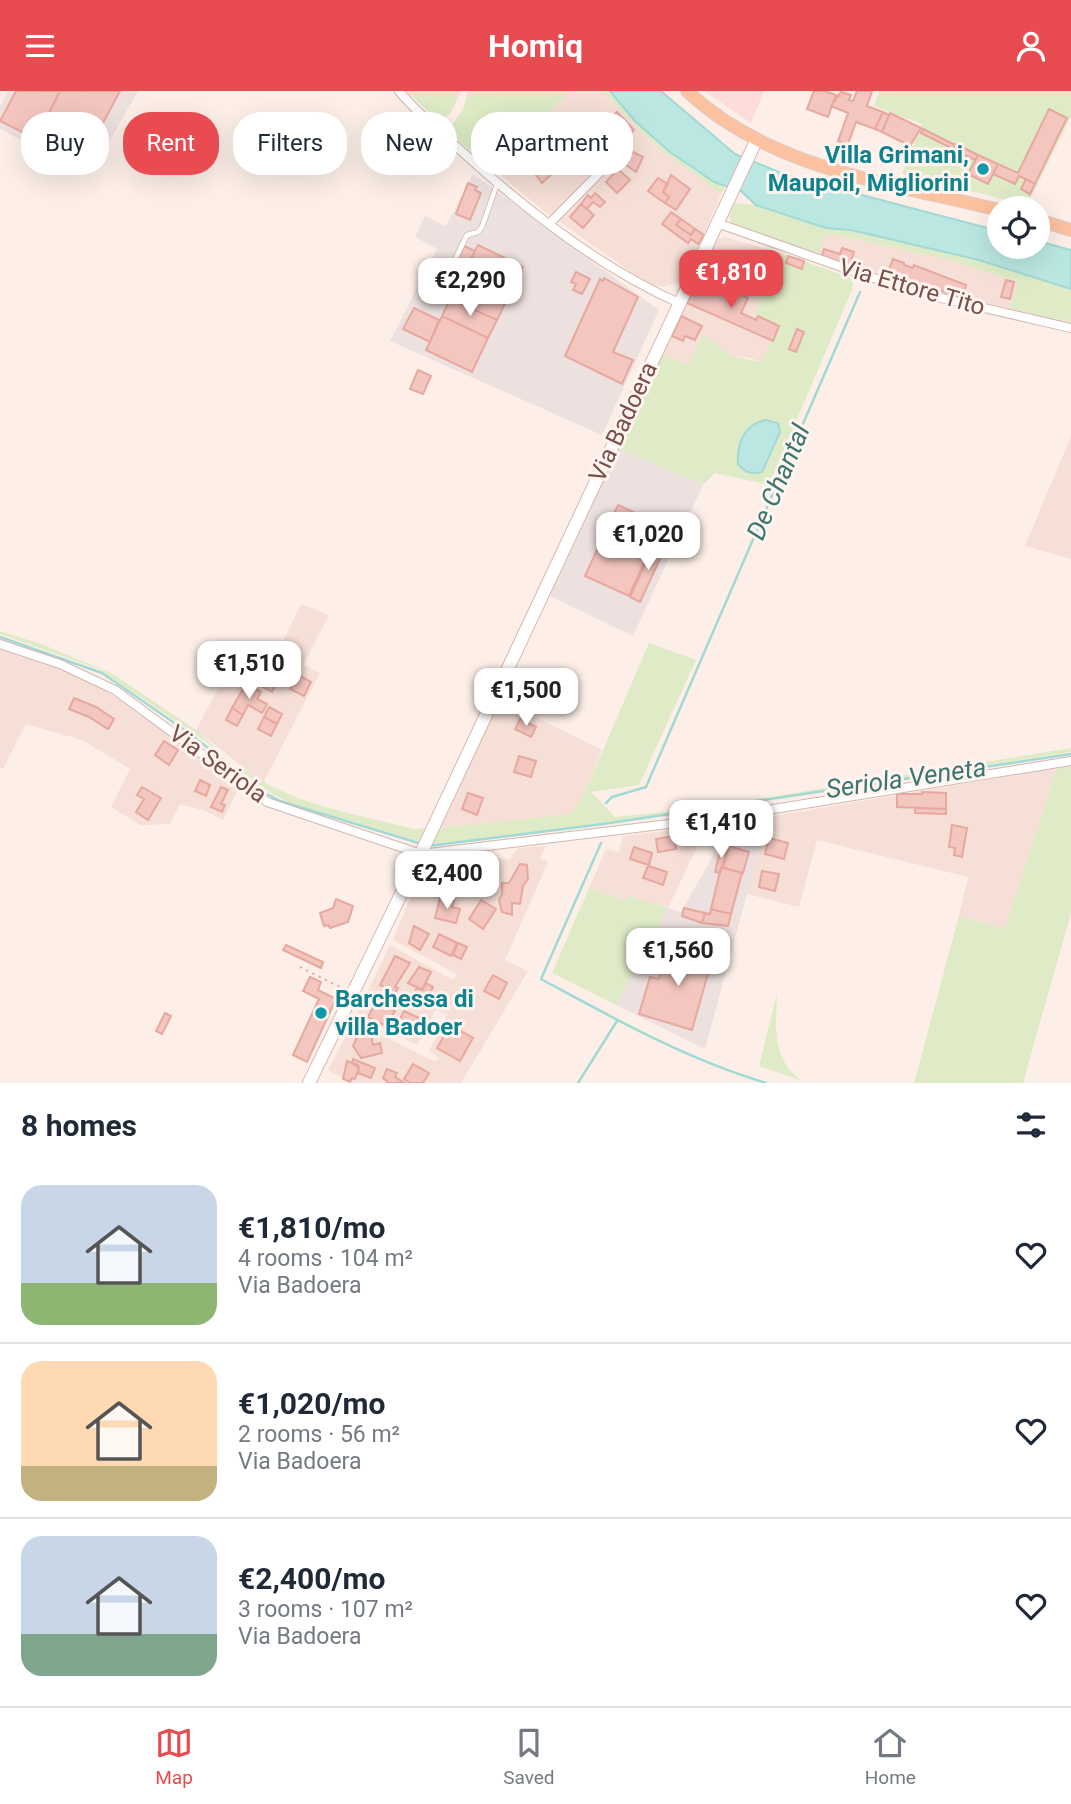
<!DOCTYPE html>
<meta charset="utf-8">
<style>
body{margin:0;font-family:Roboto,sans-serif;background:#f2f2f3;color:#1f2937;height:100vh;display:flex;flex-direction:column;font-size:26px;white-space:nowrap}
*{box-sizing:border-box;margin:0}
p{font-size:23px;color:#747a83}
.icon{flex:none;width:38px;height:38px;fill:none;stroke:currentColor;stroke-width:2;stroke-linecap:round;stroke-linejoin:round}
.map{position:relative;height:992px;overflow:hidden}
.side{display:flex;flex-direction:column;background:#fff;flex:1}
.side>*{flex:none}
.top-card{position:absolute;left:21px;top:21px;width:700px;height:63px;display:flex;gap:14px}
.buttons{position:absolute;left:987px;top:105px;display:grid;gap:14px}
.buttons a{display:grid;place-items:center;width:63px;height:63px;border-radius:50%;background:#fff;box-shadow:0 7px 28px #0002;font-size:35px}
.price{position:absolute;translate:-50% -60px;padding:0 16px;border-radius:14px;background:#fff;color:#222;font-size:23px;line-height:46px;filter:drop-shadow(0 2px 4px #0008)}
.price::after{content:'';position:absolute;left:50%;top:42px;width:21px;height:16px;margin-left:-10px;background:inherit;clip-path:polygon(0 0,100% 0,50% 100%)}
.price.active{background:#e84c51;color:#fff}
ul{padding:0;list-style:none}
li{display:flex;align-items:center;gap:21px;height:175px;padding:0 21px}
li+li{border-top:2px solid #e0e1e3}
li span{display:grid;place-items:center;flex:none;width:196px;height:140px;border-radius:21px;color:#555}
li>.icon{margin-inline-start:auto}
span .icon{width:84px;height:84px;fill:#fffc;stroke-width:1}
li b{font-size:30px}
h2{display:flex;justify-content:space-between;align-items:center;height:84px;padding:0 21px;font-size:30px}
.tag{padding:0 24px;border-radius:28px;background:#fff;box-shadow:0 7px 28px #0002;font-size:24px;line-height:63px}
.tag.active{background:#e84c51;color:#fff}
header{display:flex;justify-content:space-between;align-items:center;height:91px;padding:0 21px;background:#e84c51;color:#fff;font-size:32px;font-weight:700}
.dock{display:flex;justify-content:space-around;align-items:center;height:98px;border-top:2px solid #e0e1e3;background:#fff;font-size:19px;color:#747a83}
.dock a{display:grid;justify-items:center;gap:4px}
.dock .active{color:#e84c51}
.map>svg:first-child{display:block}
.residential{fill:#f5dfd6}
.commercial{fill:#fddddc}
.industrial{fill:#ece1de}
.green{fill:#deebc6}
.water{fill:#bbe7e2;stroke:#a1d9d4;stroke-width:2}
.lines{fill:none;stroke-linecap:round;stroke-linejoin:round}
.stream{stroke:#a1d9d4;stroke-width:2.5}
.building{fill:#f3c6bf;stroke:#e6a89f;stroke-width:2}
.lane-casing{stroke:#d2b6b0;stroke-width:6}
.street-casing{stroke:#d2b6b0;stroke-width:10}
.secondary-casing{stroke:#d7b7b0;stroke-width:14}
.primary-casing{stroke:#d9cecd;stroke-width:14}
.path{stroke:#d8a9a2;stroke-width:2;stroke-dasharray:2 5;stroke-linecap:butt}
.lane{stroke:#fff;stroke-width:4.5}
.street{stroke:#fff;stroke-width:8}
.secondary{stroke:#fff;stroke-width:12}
.primary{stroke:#fcc2a0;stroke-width:12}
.culture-dot{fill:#0f9aa8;stroke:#fff4ef;stroke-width:2.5}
.labels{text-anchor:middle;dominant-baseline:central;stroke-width:6;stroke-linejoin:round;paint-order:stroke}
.culture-label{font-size:24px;font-weight:bold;fill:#0d838f;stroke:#fff4ef;text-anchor:end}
.street-label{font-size:24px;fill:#784f4b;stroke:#fff4ef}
.water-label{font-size:26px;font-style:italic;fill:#3b7670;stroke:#fff4ef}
</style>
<header><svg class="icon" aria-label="menu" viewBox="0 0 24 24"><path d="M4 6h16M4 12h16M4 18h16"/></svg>Homiq<svg class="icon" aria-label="person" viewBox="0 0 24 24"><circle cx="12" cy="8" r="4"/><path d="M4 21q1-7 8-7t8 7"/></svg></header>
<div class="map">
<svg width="1071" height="992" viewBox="0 0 1071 992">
<rect width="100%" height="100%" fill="#fdefe8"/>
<path class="residential" d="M571,0H602L656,55L721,103L688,180L677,192L661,196L645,191L557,129L616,61L550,125L490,76Z
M824,142L940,167L1019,190L1010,218L932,200L818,164Z
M725,146L781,162L755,223L779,235L762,271L750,267L731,265L703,243L689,274L660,263L672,245L715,153L718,148Z
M1071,345V468L1025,455Z
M301,513L329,524L303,574L320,582L263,692L196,639L237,561L271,576Z
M0,558L81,585L132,616L202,666L239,697L223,729L206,720L180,713L170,733L140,734L111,716L130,678L82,649L26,633L3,678L0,677Z
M499,608L602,659L585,701L571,723L439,737Z
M1057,677L1005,838L959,825L968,786L817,749L799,816L747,803L768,726Z
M707,735L668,817L629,805L627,810L589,797L606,758L619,761L623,745Z
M546,755L540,767L548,771L505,869L528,880L461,992H352L328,979L354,930L433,970L440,968L429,960L447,924L436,919L417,954L357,923L390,854L453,889L457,883L393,849L426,769L431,766L480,764L509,769L518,757Z"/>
<path class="commercial" d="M704,0H764L751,32Z"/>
<path class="industrial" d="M8,0H138L106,56L100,53L84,83L0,38V16Z
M473,83L659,219L602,344L390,250L437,158L415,146L425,125L446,135Z
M618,357L703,394L633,545L548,504Z
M768,726L705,958L616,914L668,817L681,821L733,730Z"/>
<path class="green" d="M406,0H461L450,23L438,30Z
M468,0H571L490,76L452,44L450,37L463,18Z
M602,0H610C631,25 695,92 726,93L721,103L656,55Z
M879,0H1071V26L1027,114L902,83L922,33L874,15Z
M735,112L756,114L826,137L851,139L979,169L1071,198V231L1010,218L1018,190L940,167L825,142L818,164L733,135L729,126Z
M781,162L854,188L852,199L769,394L715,382L703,394L618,357L660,263L689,274L703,243L731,265L762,271L779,235L755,223Z
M0,540L44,554L113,583L196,639L230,671L201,647L99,578L0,543Z
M649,552L696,569L639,694L591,701L615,726L709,716L1071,657V661L654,726L534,743L431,753L439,737L571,723L585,701Z
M1071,675V822L1023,992H914L959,825L1005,838L1057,677Z
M244,678C292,714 357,723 414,738L428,737L421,751L288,711L266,699L242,681Z
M589,797L626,810L629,805L668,817L616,914L552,882Z
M777,902C776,936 771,968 802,990L759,975Z"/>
<path class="water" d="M610,0H661L735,63L786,84L999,140V156H1038V150L1071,159V198L979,169L851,139L826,137L756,114L741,100L714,91L670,61L635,30Z
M765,329L778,332L780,341L762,381C750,384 745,381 738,373C737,352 743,335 765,329Z"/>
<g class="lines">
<path class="stream" d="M0,546L102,582L189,642L265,702L280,710L422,753
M606,712L612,706L646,696L860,201
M601,752L541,888C613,927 686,968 766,992
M428,755L603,733L1071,663
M578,992L617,930"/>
</g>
<path class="building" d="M16,0H60L36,48L0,30Z
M60,0H120L80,75L61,64L66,56L59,52L54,61L36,48Z
M814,0H824L839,5L835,6L828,26L807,18Z
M857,0H872L867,15L883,21L875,38L856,31L848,53L838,50L848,22L831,15L841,1L851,4L849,9L853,10Z
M1049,18L1067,27L1035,93L1019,85L1015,93L993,83L998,73L1018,82Z
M617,21L634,39L605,68L588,51L591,48L594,51L616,30L612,26Z
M883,21L889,24L882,41L875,38Z
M890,22L921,37L910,55L882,41Z
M923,38L955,54L953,58L921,42Z
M588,51L593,56L584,70L576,62Z
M531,53L537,59L527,69L539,82L549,73L555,80L542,92L526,71L524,73L517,65Z
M956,53L978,64L975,69L953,59Z
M627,58L643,66L636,81L626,74L628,70L621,65Z
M537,59L549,73L539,82L527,69Z
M978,64L998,73L988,93L968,83Z
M618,78L630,89L617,102L606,91Z
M671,84L690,98L676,119L665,112L669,106L663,101Z
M658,87L668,93L663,101L669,106L665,112L648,100Z
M1026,88L1035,93L1030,103L1021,98Z
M468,92L477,96L475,99L481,102L470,129L456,123Z
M595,102L605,111L600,116L593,111L587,118L581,113L588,104L591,107Z
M581,113L594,124L583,137L570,126Z
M671,121L681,128L676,134L691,144L695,138L704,144L698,153L691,148L688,152L662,133Z
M681,128L695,138L691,144L676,134Z
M478,154L523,176L516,190L471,168Z
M464,155L475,160L450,208L441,203Z
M842,157L854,161L850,174L822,165L824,158L840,163Z
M788,165L804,170L802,178L786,172Z
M471,168L516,190L497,229L450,208Z
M893,168L904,172V174L913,177L914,174L966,194L962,207L888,182Z
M576,181L590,188L582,203L573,199L576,193L571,191Z
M604,187L638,206L613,261L633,269L622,293L565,265L600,188L603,190Z
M1006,189L1014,191L1010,208L1001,206Z
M697,192L723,203L726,197L748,207L741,222L756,229L758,225L779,235L773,250L687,212Z
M450,208L497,229L488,247L442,225Z
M414,217L439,229L430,251L403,238Z
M442,225L488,247L472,281L426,259Z
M681,225L702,235L695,249L685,245L683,250L672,245Z
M797,238L804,241L796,261L789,258Z
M418,279L431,285L423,303L410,298Z
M618,414L661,434L629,505L585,485Z
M656,450L666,455L640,511L630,506Z
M265,582L269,584L268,590L273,583L280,587L272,601L253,590L257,583L262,586Z
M298,584L311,591L304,605L290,598Z
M246,593L261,601L257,608L267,613L262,622L248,614L243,624L232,617Z
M74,607L96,616L114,628L108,638L89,626L69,618Z
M269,616L282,623L277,633L264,626Z
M232,617L243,624L237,635L226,629Z
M264,626L277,633L271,645L258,638Z
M520,628L536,636L531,646L515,638Z
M164,650L178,659L169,674L155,664Z
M519,665L536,670L531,686L514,681Z
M200,689L210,694L206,705L195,700Z
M142,696L161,707L148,729L136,721L144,708L137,704Z
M221,696L228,699L221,713L225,714L222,721L211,716Z
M922,701L946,702V718L897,716V703H922Z
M468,702L483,707L477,724L462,718Z
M915,717L946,718V723L915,722Z
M952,734L967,737L962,766L954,764L955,757L949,756Z
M674,745L676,758L658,761L656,748Z
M769,747L788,752L784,768L765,763Z
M729,755L749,761L743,782L723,777Z
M634,756L652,762L649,774L630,768Z
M721,757L728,759L720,782L715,781Z
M431,767L477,775L473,792L428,781Z
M478,769L492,772L487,795L473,792Z
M520,773L527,774L528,788L523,795L520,813L512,812V824L502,821L499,809L502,803V792H509Z
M648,775L667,781L663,794L643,787Z
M721,776L742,782L731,823L711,818Z
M762,780L779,783L775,800L759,796Z
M440,807L454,810L452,816L460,818L456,832L435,827Z
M336,808L353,815L348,831L330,837L328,834L324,835L320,822L333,817Z
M481,809L496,818L483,838L469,828Z
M684,817L705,822L702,832L682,825Z
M711,818L731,823L728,835L702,832L705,822L710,823Z
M414,835L429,843L420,859L409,852Z
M439,843L457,852L451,865L433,856Z
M458,852L467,856L461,868L453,864Z
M286,854L323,871L321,877L283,859Z
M677,855L713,865L692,939L639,923L650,886L659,888L668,858L676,860Z
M395,865L410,872L395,896L398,897L395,902L380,894Z
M419,876L431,881L422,899L408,892Z
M493,884L507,892L499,908L484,900Z
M310,886L321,891L318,899L336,908L307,971L293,964L319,908L303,900Z
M426,892L433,896L428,907L415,901L417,896L422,899Z
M376,911L395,920L389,931L386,929L384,934L368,926Z
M404,920L421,928L414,945L404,941L407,936L398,932Z
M165,922L171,925L162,943L156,940Z
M450,934L473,947L460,970L437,957Z
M371,943L373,954L380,952L382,962L361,967L353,955L357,946Z
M353,968L375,977L371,987L358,982L359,977L352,972Z
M347,970L358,974L359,977L355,988L352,987L350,991L343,988Z
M413,973L429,982L423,992H410L404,988Z
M387,978L397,982L395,986L405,992H389L383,987Z"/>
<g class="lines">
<g class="lane-casing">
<path id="lane" d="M435,209L467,144L478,141L482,136L497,93"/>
</g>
<g class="street-casing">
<path id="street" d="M399,0C416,21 437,38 457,56C521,115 598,176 679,212
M717,132L870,186L941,207L1071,237
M549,133L628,53
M0,553L60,573L115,599L267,711L421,763L718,727L1071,670"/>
</g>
<g class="secondary-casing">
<path id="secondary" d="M309,992L423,758L756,50"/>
</g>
<g class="primary-casing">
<path id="primary" d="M687,0C771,79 891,92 999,119
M1038,129L1071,139"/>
</g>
<path class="path" d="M300,876L344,898"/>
<use href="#lane" class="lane"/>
<use href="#street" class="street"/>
<use href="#secondary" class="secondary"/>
<use href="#primary" class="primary"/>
</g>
<g class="culture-dot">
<circle cx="983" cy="78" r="7"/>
<circle cx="321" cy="922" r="7"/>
</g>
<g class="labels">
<g class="culture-label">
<text x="969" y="64">Villa Grimani,<tspan x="969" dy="28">Maupoil, Migliorini</tspan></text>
<text x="335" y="908" text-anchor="start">Barchessa di<tspan x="335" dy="28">villa Badoer</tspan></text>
</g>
<g class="street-label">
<text transform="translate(912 196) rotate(16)">Via Ettore Tito</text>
<text transform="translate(623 331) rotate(-65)">Via Badoera</text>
<text transform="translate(218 673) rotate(36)">Via Seriola</text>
</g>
<g class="water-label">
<text transform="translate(778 391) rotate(-67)">De Chantal</text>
<text transform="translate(906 687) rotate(-8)">Seriola Veneta</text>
</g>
</g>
</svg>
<div class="buttons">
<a><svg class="icon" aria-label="locate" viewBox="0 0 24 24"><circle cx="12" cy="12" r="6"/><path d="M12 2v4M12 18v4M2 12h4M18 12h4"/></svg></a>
</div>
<b class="price active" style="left:731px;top:219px">€1,810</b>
<b class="price" style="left:470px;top:227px">€2,290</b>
<b class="price" style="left:648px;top:481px">€1,020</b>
<b class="price" style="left:249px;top:610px">€1,510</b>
<b class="price" style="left:526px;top:637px">€1,500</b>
<b class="price" style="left:721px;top:769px">€1,410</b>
<b class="price" style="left:447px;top:820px">€2,400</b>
<b class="price" style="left:678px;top:897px">€1,560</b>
<div class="top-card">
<a class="tag">Buy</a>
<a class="tag active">Rent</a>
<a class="tag">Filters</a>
<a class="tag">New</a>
<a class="tag">Apartment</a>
</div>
</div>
<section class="side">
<h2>8 homes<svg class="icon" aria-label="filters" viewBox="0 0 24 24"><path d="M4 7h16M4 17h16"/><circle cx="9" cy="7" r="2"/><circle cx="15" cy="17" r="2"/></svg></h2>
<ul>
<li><span style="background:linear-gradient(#c9d6e8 70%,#8fb573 0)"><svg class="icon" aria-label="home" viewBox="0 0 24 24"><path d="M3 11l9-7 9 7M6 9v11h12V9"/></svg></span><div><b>€1,810/mo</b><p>4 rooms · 104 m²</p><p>Via Badoera</p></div><svg class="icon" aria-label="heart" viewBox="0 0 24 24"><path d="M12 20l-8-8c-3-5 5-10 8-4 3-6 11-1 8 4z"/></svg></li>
<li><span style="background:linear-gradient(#ffd9b3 75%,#c2b280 0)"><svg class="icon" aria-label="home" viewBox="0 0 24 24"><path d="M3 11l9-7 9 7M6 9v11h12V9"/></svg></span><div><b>€1,020/mo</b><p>2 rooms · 56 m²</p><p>Via Badoera</p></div><svg class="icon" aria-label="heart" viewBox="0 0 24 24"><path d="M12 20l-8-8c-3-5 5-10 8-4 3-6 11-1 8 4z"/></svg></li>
<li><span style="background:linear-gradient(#c9d6e8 70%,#7fa58c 0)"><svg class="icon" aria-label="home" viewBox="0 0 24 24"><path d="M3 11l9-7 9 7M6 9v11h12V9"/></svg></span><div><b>€2,400/mo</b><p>3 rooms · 107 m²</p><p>Via Badoera</p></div><svg class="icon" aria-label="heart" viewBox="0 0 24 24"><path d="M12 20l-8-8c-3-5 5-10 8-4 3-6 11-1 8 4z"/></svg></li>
</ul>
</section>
<nav class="dock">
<a class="active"><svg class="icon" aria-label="map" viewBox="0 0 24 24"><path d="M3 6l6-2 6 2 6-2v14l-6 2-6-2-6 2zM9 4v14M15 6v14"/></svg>Map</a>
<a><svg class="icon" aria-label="saved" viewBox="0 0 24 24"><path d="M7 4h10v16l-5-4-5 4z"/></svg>Saved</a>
<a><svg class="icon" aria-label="home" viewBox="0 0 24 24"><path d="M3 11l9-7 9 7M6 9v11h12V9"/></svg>Home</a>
</nav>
